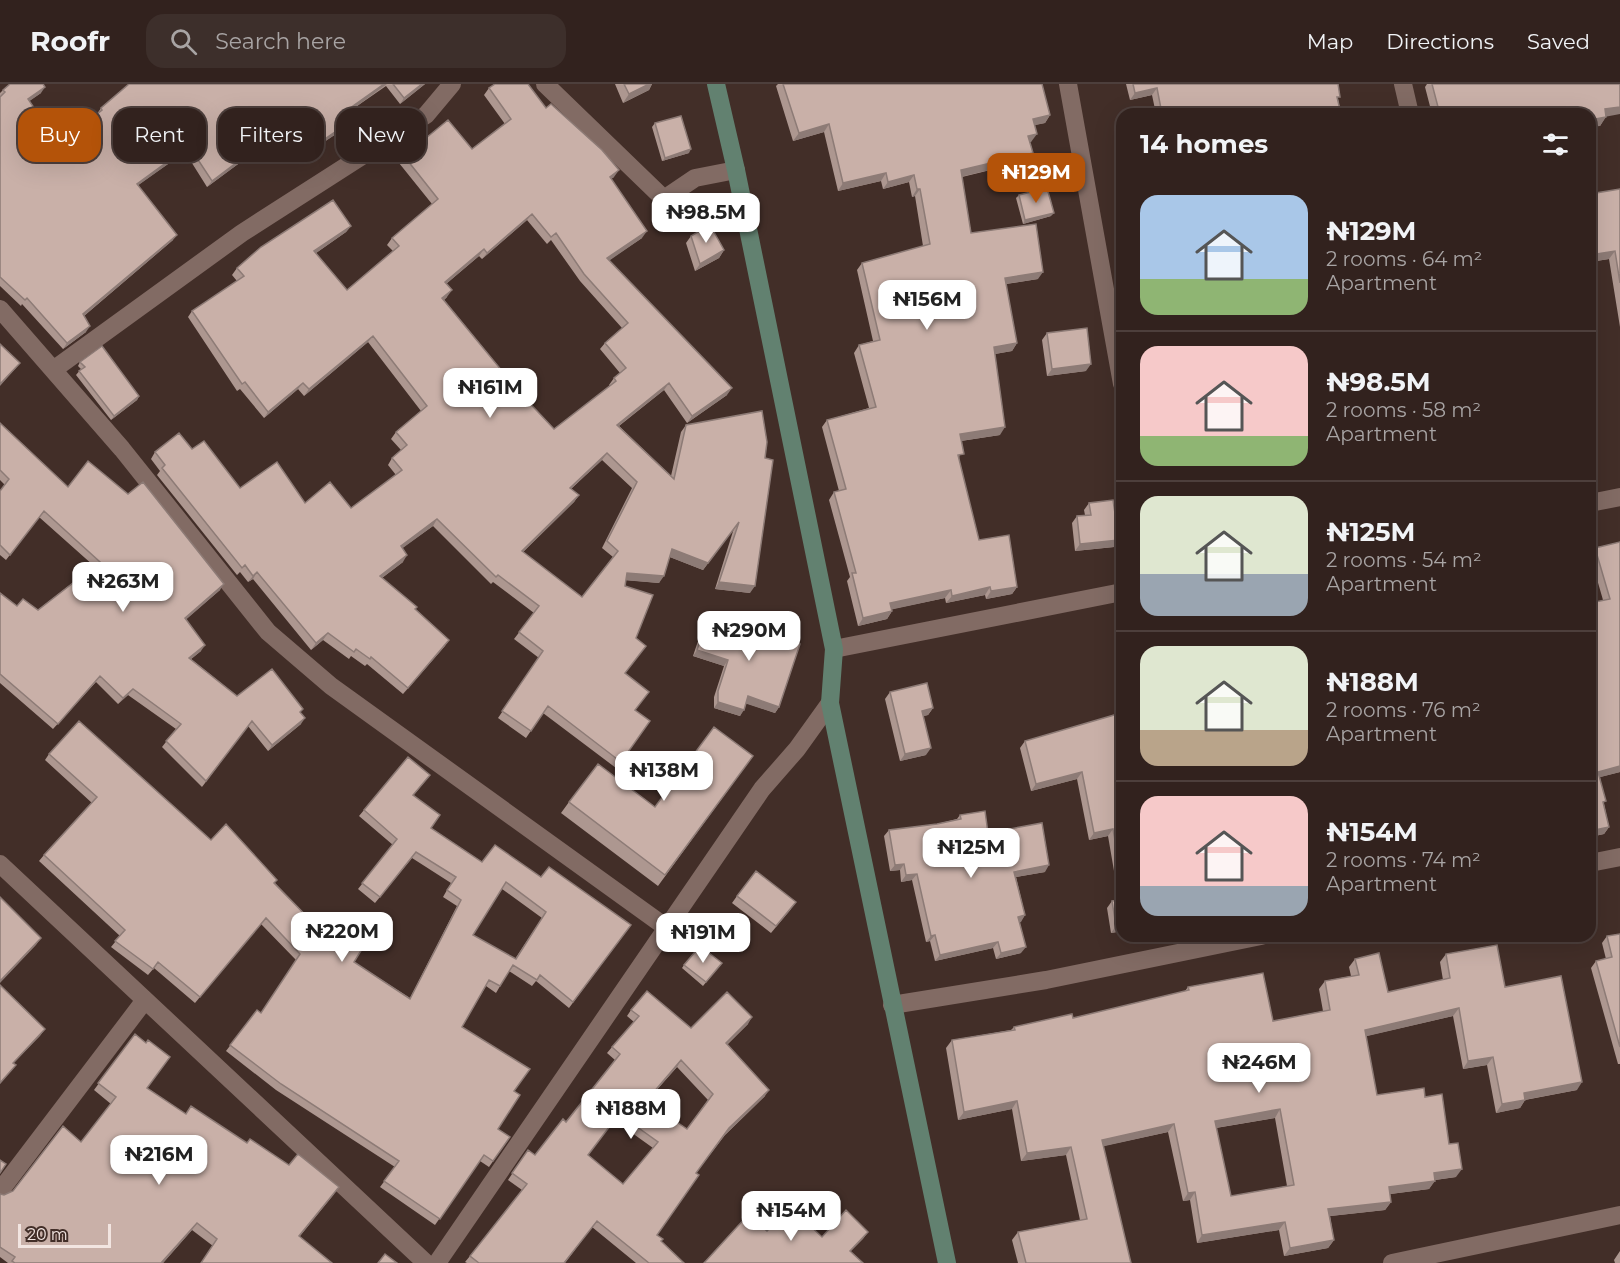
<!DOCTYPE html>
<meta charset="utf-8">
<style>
body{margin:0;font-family:Montserrat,sans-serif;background:#3d2f2b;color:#f1f3f6;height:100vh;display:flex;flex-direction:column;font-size:22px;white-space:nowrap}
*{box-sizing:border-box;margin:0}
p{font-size:20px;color:#a8a4a4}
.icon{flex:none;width:33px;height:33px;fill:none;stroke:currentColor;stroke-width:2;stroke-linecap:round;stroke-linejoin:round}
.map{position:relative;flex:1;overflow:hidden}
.drawer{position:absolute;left:1116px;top:24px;width:480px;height:834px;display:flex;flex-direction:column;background:#32221e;border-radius:18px;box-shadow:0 6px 24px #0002,0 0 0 2px #4d3f3c}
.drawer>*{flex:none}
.hud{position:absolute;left:18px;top:24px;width:570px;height:54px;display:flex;gap:12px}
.scale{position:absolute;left:18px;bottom:15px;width:93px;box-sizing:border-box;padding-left:6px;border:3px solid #f2e5e1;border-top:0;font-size:16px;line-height:21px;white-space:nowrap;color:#f2e5e1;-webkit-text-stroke:4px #422e28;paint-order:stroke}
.price{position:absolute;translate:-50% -51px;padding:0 14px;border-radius:12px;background:#fff;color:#222;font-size:20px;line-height:39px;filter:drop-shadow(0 2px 3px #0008)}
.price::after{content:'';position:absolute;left:50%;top:36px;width:18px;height:14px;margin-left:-9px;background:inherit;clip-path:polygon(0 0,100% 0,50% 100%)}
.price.on{background:#b45309;color:#fff}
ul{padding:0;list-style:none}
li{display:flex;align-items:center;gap:18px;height:150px;padding:0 24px}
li+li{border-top:2px solid #4d3f3c}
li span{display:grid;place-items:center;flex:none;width:168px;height:120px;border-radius:18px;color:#555}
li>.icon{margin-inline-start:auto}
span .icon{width:72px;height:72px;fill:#fffc;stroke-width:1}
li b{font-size:26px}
h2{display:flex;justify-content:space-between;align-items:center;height:72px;padding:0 24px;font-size:26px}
.tag{padding:0 21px;border-radius:18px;background:#32221e;box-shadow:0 6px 24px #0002,0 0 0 2px #4d3f3c;font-size:21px;line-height:54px}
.tag.on{background:#b45309;color:#fff}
header{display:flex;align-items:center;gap:36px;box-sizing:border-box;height:84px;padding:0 30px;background:#32221e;border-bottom:2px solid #4d3f3c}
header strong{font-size:28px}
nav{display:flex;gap:33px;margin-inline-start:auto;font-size:21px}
.search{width:420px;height:54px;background:#3d2f2b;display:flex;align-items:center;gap:15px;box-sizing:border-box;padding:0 21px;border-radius:18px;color:#a8a4a4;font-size:22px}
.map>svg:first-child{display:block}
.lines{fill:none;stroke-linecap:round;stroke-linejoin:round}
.street{stroke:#826b64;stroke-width:18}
.secondary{stroke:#628170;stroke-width:18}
.wall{fill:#ad9790;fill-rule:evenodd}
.shaded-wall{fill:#8d7b76}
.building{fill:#c9b0a8;stroke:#8d7b76;stroke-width:1.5;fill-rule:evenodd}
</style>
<header>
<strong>Roofr</strong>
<div class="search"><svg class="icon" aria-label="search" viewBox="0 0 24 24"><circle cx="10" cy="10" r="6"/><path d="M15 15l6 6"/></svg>Search here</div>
<nav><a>Map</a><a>Directions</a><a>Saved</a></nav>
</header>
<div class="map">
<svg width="1620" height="1179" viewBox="0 0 1620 1179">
<rect width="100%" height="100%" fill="#422e28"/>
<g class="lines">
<path class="street" d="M545,0L664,115L695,94L736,86
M1068,0L1122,300
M1403,0L1410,30
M0,225L122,365L268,548L331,602L667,844
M53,286L242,149L426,31L452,0
M1590,419L1620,413
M834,565L1122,508
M1590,779L1620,773
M0,780L426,1179
M892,921L1046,896L1261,852
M0,1107L145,916
M437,1179L762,705L797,665L830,619
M1392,1179L1620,1131"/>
<path class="secondary" d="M716,0L736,86L834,565L830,619L947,1179"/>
</g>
<path class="wall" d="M129,0H425L400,20L386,2L347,29L352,36L348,42L315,64L296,37L207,103L185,68L138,101L173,156L84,232L86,248L63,265L22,220L21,222L0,202V9L3,6L41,9L29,17L59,61L97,30L101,24Z
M615,0H652L649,6L623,19Z
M778,0H1042L1050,31L1045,39L1034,41L1031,58H1030L1027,77L962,93L971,149L1038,195L1006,200L1017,259L1012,267L995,270L1000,351L961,357L959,376L979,456L1017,503L1012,510L986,515L985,511L946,519L945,514L892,525V527L887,535L858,542L847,497L850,493L829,416L834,408L839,407L822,343L827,336L869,324L854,269L859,261L873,257L857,186L862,179L923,162L915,112L912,113L909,98L883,105L881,97L838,107L824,48L793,57L776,2Z
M1126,0H1338V15L1341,30H1156L1152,11L1130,16Z
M1427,0H1620L1606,32L1600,42L1590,30H1432L1425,3Z
M489,4L546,24L614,93L611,95L642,154L609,176L727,311L687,339L664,306L619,342L671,392L681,348L686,341L765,374L750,509L715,505L734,444L703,486L670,473L659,499L626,496L625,502L636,554L625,589L635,627L650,637L616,684L543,629L526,654L498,634L539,574L514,555L534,529L493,498L491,500L433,442L402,464L403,478L382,494L449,556L444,563L403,610L367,580L365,582L351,572L349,575L323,556L311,566L253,495L248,498L240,488L237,491L157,391L160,387L151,375L155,368L192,365L240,404L305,419L351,424L396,391L388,381L392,374L401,366L391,355L396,348L421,327L368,258L304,312L298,305L264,334L240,305L237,307L188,233L192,227L237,197L232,191L237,184L351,142L346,148L316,169L347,206L393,167L387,161L392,154L432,120L399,79L404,72L472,65L505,40L484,11ZM527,136L547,160L551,156L580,197L622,244L605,259L600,265L620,289L614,294L609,301L610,302L554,345L521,310L444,216L447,213L446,200L479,172L482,175ZM602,376L632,404L602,464L613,473L582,513L523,468L574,418L579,411L571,405Z
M655,39L689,69L662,77L652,43Z
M1620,105V243L1609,175L1590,178V110Z
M1019,111L1051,132L1023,140L1016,114Z
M691,152L724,166L719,174L695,187L686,159Z
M1047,249L1086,287L1047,292L1042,256Z
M80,278L139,312L137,316L111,336L76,291L81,285L78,282Z
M0,339L68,403L220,506L186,535L201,567L191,575L237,612L300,628L301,640L268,667L248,642L202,703L162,663L176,645L128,611L118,620L96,598L53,645L0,599V509L17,522L38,526L94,482L39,433L6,476L0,471V407L5,401L0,396Z
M1089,419L1114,463L1075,467L1072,439L1077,432L1085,431L1084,426Z
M1620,458V688L1600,693L1604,720L1609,743L1604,750L1590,753L1603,516L1590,471L1595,464Z
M709,530L779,623L775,629L746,619L740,632L714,624V613L724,582L693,572L705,536Z
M890,608L933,624L928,631L923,632L926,671L900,677L885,615Z
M1122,632V847L1111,849L1107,824L1112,817L1119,816L1108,752L1089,756L1077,695L1031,707L1020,664L1025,657Z
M49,670L211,756L275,799L330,856L345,831L354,878L410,914L457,822L443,813L451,799L412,774L375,819L358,805L393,761L359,732L364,726L430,691L413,712L431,744L482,778L541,793L631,841L569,924L536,897L532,902L509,887L496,909L486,902L462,943L514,1007L498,1045L510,1053L489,1083L480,1077L435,1141L380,1103L395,1083L276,1006L226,967L257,926L261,929L296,876L261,840L195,919L154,884L148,891L111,863L120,852L39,777L44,771L92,719L45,676ZM502,805L542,834L515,875L473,851Z
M753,672L658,802L561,729L569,718L655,723Z
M960,731L1045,788L1016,793L1025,831L1020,838L1021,869L996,875L993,864L935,877L930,857L926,858L912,796L901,798L900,786L890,787L884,752L889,746L937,740L957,735Z
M737,812L791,825L771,849L732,819Z
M1620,850V980H1618L1591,884L1596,877L1606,875L1602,859L1607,852Z
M1446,870L1505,903L1577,1006L1525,1016L1520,1024L1496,1029L1487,981L1463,985L1453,932L1366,952L1377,1011L1425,1013L1449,1060L1456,1093L1435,1096L1429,1105L1390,1110L1391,1118L1385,1126L1330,1132L1334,1156L1328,1164L1284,1172L1279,1146L1197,1159L1190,1116L1183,1117L1168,1048L1103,1062L1131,1179H1018L1012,1156L1018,1148L1080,1136L1066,1071L1021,1077L1012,1025L958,1036L946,964L952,956L1011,946L1014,943L1073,934L1185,907L1188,903L1273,937L1323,927L1319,905L1325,897L1351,892L1349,883L1355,875L1388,908L1443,896L1440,878ZM1275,1034L1287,1102L1231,1112L1216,1044Z
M722,879L703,902L682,884L684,881Z
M631,926L691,944L748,940L727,961L765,1012L725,1051L696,1089L657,1151L661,1157L684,1179H636L592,1143L565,1179H467L465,1178L470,1172L522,1106L508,1096L528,1066L535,1071L566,1038L615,976L607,969L612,963L634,938L627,932ZM677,983L708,1016L687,1045L647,1017ZM614,1036L653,1064L623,1100L588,1071Z
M135,950L147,1004L186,1030L247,1059L289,1081L334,1110L300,1152L213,1162L192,1146L163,1179H8L0,1173V1110L4,1111L13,1107L81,1058L111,1020L94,1006Z
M1620,1167V1179H1615L1614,1176Z"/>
<path class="shaded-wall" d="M384,0H387L342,33L346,27Z
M422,0H425L400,20L404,14Z
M649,0H652L649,6L623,19L629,10Z
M45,3L41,9L24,21L28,15Z
M1157,4L1152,11L1130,16L1135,9Z
M1438,23H1441L1436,30H1433Z
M1620,23V30L1599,34L1605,25Z
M300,31L296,37L207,103L212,97Z
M1050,31L1045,39L1027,43L1033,35Z
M1606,33L1600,42L1590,43V36Z
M352,36L348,42L315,64L319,59Z
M829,40L824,48L793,57L799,49Z
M1037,50L1031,58L1023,59L1028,52Z
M189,62L185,68L133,105L137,100Z
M691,65L689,69L662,77L665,74Z
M1033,69L1027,77L956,94L961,86Z
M619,86L614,93L605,99L610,93Z
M886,89L881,97L838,107L843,99Z
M914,91L909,98L883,105L888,98Z
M917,105H920L915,112L912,113Z
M1054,129L1051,132L1023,140L1025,136Z
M532,130L527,136L482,175L487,169Z
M351,142L346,148L309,174L314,167Z
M647,147L642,154L603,181L607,174Z
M177,151L173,156L79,236L83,230Z
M484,165L479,172L440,205L445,198Z
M724,166L719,174L695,187L700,180Z
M1615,167L1609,175L1590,178V171Z
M1043,188L1038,195L999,201L1005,194Z
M452,206L447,213L438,221L442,214Z
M90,242L86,248L63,265L67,259Z
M373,252L368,258L304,312L309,305Z
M1017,259L1012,267L989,271L994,263Z
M20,279L15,285L0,302V300Z
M1091,280L1086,287L1047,292L1052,285Z
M303,299L298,305L264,334L268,328Z
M669,299L664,306L612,347L617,341Z
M732,304L727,311L687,339L692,332Z
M139,312L137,316L111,336L114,332Z
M1005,343L1000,351L954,358L960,350Z
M607,369L602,376L565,410L570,404Z
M579,411L574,418L517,474L522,467Z
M437,435L433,442L396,469L401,462Z
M739,438L703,486L667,472L672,465Z
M1119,456L1114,463L1075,467L1080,460Z
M407,471L403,478L375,499L380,492Z
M257,488L253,495L248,498L253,492Z
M627,489L664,492L659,499L622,496Z
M719,498L755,502L750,509L715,505Z
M224,500L220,506L181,540L185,534Z
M990,503L985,511L946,519L952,512Z
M1017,503L1012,510L986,515L991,507Z
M951,506L945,514L885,527L890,519Z
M892,527L887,535L858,542L863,534Z
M328,549L323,556L311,566L316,559Z
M449,556L444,563L403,610L408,604Z
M205,561L201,567L185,580L189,574Z
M697,566L728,576L724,582L693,572Z
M133,605L128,611L118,620L123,614Z
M748,612L779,623L775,629L744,619Z
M718,618L744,626L740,632L714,624Z
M933,624L928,631L917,634L922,627Z
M305,634L301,640L268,667L272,661Z
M931,664L926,671L900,677L905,670Z
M1620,682V688L1593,695L1598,688Z
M1082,688L1077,695L1031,707L1036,700Z
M1609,743L1604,750L1590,753V747Z
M1113,745L1108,752L1089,756L1094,749Z
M904,780L900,786L890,787L895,781Z
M1049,781L1045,788L1010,794L1014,788Z
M917,790L912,796L901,798L906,791Z
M1025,831L1021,838L1014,840L1018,833Z
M1122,841V847L1111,849L1116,842Z
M935,851L930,857L926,858L931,852Z
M41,854L36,861L0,899V897Z
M998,858L993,864L935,877L940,871Z
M1026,863L1021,869L996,875L1001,869Z
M1459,924L1453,932L1359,954L1365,946Z
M752,933L748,940L721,966L726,959Z
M45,945L40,952L8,985L13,979Z
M1493,973L1487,981L1463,985L1468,977Z
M681,976L677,983L641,1023L646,1017Z
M1582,998L1577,1006L1518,1017L1524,1009Z
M769,1006L765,1012L725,1051L729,1044Z
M1525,1016L1520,1024L1496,1029L1502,1020Z
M1017,1017L1012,1025L958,1036L964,1028Z
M1280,1025L1275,1034L1209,1045L1215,1037Z
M1174,1040L1168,1048L1096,1064L1102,1056Z
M1071,1063L1066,1071L1021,1077L1027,1069Z
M1462,1085L1456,1093L1428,1097L1434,1089Z
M1435,1097L1429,1105L1383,1111L1389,1103Z
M1195,1108L1190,1116L1183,1117L1188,1109Z
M1391,1118L1385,1126L1322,1133L1328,1125Z
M1285,1138L1279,1146L1197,1159L1202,1151Z
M197,1139L192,1146L163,1179H161Z
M868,1148L863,1155L845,1173L850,1167Z
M1334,1156L1328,1164L1284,1172L1290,1164Z"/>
<path class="building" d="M10,0H43L45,3L28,15L59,61L102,26L101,24L129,0H384L346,27L352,36L319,59L300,31L212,97L189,62L137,100L177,151L83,230L90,242L67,259L27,214L25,216L0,193V13L5,8L3,6Z
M393,0H422L404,14Z
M495,0H528L546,24L551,20L602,66L619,86L610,93L647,147L607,174L732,304L692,332L669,299L617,341L674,395L686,341L762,327L767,358L765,374L773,376L755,502L719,498L739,438L708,479L672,465L664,492L627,489L625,502L653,511L636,554L646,562L625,589L649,608L635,626L650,637L621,678L548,622L531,647L502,627L543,567L519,548L539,522L498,491L496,493L437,435L401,462L407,471L380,492L417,523L415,525L449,556L408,604L371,573L370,575L356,565L354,568L328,549L316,559L257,488L253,492L245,481L242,484L162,384L165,381L155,368L179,349L192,365L204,357L240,404L277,378L305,419L330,398L351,424L402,386L392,374L407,361L396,348L427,322L373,252L309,305L303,299L268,328L245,298L242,300L192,227L244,192L237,184L261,163L333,116L351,142L314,167L347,206L399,162L392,154L438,115L404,72L448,36L472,65L511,35L489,4ZM532,130L551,153L556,149L584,190L628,239L605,259L626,284L614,294L616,297L554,345L521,310L442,214L452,206L445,198L484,165L487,169ZM607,369L637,398L607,457L618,467L582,513L522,467L579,411L570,404Z
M624,0H649L629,10Z
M783,0H1042L1050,31L1033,35L1037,50L1028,52L1033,69L961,86L971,149L1036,140L1043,188L1005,194L1017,259L994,263L1005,343L960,350L964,370L958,371L979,456L1009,451L1017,503L991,507L990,503L952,512L951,506L890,519L892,527L863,534L852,489H856L834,408L846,405L827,336L876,323L859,261L880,256L862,179L930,160L920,105H917L914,91L888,98L886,89L843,99L829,40L799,49Z
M1133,0H1338L1340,13H1337L1341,30H1162L1157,4L1135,9Z
M1432,0H1620V23L1605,25L1606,33L1590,36V30H1442L1441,23H1438Z
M681,32L691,65L665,74L655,39Z
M1047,104L1054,129L1025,136L1019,111Z
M1620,105V199L1615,167L1590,171V110Z
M710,141L724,166L700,180L691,152Z
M1087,244L1091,280L1052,285L1047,249Z
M0,260L20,279L0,300Z
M102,262L139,312L114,332L79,287L85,283L80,278Z
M0,339L68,403L88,377L128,410L143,398L224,500L185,534L205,561L189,574L237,612L272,585L303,625L300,628L305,634L272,661L252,637L206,697L166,657L181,640L133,605L123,614L100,592L58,640L0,590V509L17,522L23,515L38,526L100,478L44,427L10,471L0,461V407L9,395L0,386Z
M1113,416L1119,456L1080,460L1077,432L1091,431L1089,419Z
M1620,458V682L1598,688L1606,717L1603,718L1609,743L1590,747V519L1610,515L1595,464Z
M709,530L800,560L779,623L748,612L744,626L718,618V607L728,576L697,566Z
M927,599L933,624L922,627L931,664L905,670L890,608Z
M1121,629L1122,632V795L1113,745L1094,749L1082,688L1036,700L1025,657Z
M79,637L211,756L226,740L277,796L274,799L330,856L345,831L373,847L354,878L410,915L461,816L447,806L456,793L416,768L380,813L362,799L397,755L364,726L408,673L430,691L413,711L440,731L431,744L482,778L495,761L541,793L549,783L631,841L573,918L540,891L537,896L513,881L500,902L489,896L462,943L530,985L514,1007L520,1011L498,1045L510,1053L493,1077L484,1071L440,1135L384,1097L399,1077L281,1000L230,961L257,926L261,929L300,870L266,834L200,913L158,878L153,885L115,857L125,846L44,771L97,713L49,670ZM506,798L546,828L516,875L473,851Z
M714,643L753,672L665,791L569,718L598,680L655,723Z
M985,727L988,749L1042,739L1049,781L1014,788L1025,831L1018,833L1026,863L1001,869L998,858L940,871L935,851L931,852L917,790L906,791L904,780L895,781L889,746L937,740L961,735L960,731Z
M756,787L796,818L776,842L737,812Z
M0,813L41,854L0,897Z
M1122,816V841L1116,842L1112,817Z
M1620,850V963L1596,877L1612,873L1607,852Z
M1497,861L1505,903L1561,892L1582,998L1524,1009L1525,1016L1502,1020L1493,973L1468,977L1459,924L1365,946L1377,1011L1424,1004L1425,1013L1442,1010L1449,1060L1458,1059L1462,1085L1434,1089L1435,1097L1389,1103L1391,1118L1328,1125L1334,1156L1290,1164L1285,1138L1202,1151L1195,1108L1188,1109L1174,1040L1102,1056L1131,1179H1026L1018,1148L1087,1135L1071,1063L1027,1069L1017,1017L964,1028L952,956L1015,946L1014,943L1072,930L1073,934L1189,906L1188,903L1263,889L1273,937L1330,926L1325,897L1359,891L1355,875L1379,869L1388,908L1450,894L1446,870ZM1280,1025L1294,1101L1231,1112L1215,1037Z
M700,862L722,879L706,898L684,881Z
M0,901L45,945L13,979L16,981L0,999Z
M647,907L691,944L727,908L752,933L726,959L769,1006L729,1044L696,1089L699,1091L657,1151L663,1155L661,1157L684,1179H649L597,1137L564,1179H479L470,1172L527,1100L512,1089L528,1066L535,1071L563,1035L566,1038L620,970L612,963L639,932L631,926ZM681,976L713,1010L687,1045L646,1017ZM619,1030L658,1058L623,1100L588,1071Z
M135,950L146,959L148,956L170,973L147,1004L186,1030L191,1022L247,1059L250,1055L289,1081L298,1070L339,1103L299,1152L332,1179H201L217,1155L197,1139L161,1179H15L12,1177L15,1173L0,1163V1110L4,1111L13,1107L63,1042L81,1058L116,1013L98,999Z
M0,1076L6,1080L0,1089Z
M790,1123L822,1153L846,1126L868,1148L850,1167L863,1179H704L748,1131L767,1147Z
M385,1170L397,1179H378Z"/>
</svg>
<div class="scale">20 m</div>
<b class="price on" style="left:1036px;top:120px">₦129M</b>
<b class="price" style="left:706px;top:160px">₦98.5M</b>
<b class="price" style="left:927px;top:247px">₦156M</b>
<b class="price" style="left:490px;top:335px">₦161M</b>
<b class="price" style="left:123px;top:529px">₦263M</b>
<b class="price" style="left:749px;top:578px">₦290M</b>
<b class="price" style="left:664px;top:718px">₦138M</b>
<b class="price" style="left:971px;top:795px">₦125M</b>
<b class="price" style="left:342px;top:879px">₦220M</b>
<b class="price" style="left:703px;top:880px">₦191M</b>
<b class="price" style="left:1259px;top:1010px">₦246M</b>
<b class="price" style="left:631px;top:1056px">₦188M</b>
<b class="price" style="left:159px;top:1102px">₦216M</b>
<b class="price" style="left:791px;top:1158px">₦154M</b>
<div class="hud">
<a class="tag on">Buy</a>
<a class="tag">Rent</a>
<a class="tag">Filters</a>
<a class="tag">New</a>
</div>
<section class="drawer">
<h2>14 homes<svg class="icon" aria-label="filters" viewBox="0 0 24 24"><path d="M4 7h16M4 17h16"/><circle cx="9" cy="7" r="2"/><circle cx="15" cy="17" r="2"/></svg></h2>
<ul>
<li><span style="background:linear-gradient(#a9c7e8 70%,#8fb573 0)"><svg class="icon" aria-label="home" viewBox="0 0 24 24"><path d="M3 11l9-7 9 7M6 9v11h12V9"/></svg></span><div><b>₦129M</b><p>2 rooms · 64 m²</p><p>Apartment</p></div></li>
<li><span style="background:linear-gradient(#f6c9c9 75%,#8fb573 0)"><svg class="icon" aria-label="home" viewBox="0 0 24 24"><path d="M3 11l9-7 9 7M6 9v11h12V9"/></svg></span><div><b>₦98.5M</b><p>2 rooms · 58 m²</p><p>Apartment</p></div></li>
<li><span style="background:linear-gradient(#dfe7d0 65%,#9aa5b1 0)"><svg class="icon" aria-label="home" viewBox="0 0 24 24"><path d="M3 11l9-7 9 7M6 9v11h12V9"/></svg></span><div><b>₦125M</b><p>2 rooms · 54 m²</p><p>Apartment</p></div></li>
<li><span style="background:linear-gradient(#dfe7d0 70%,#b9a48a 0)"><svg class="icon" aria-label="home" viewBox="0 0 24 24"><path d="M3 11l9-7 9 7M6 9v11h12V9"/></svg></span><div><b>₦188M</b><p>2 rooms · 76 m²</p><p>Apartment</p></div></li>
<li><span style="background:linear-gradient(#f6c9c9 75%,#9aa5b1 0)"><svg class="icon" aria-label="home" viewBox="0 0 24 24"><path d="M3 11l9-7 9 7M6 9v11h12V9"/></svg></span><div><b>₦154M</b><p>2 rooms · 74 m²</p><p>Apartment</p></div></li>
</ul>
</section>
</div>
